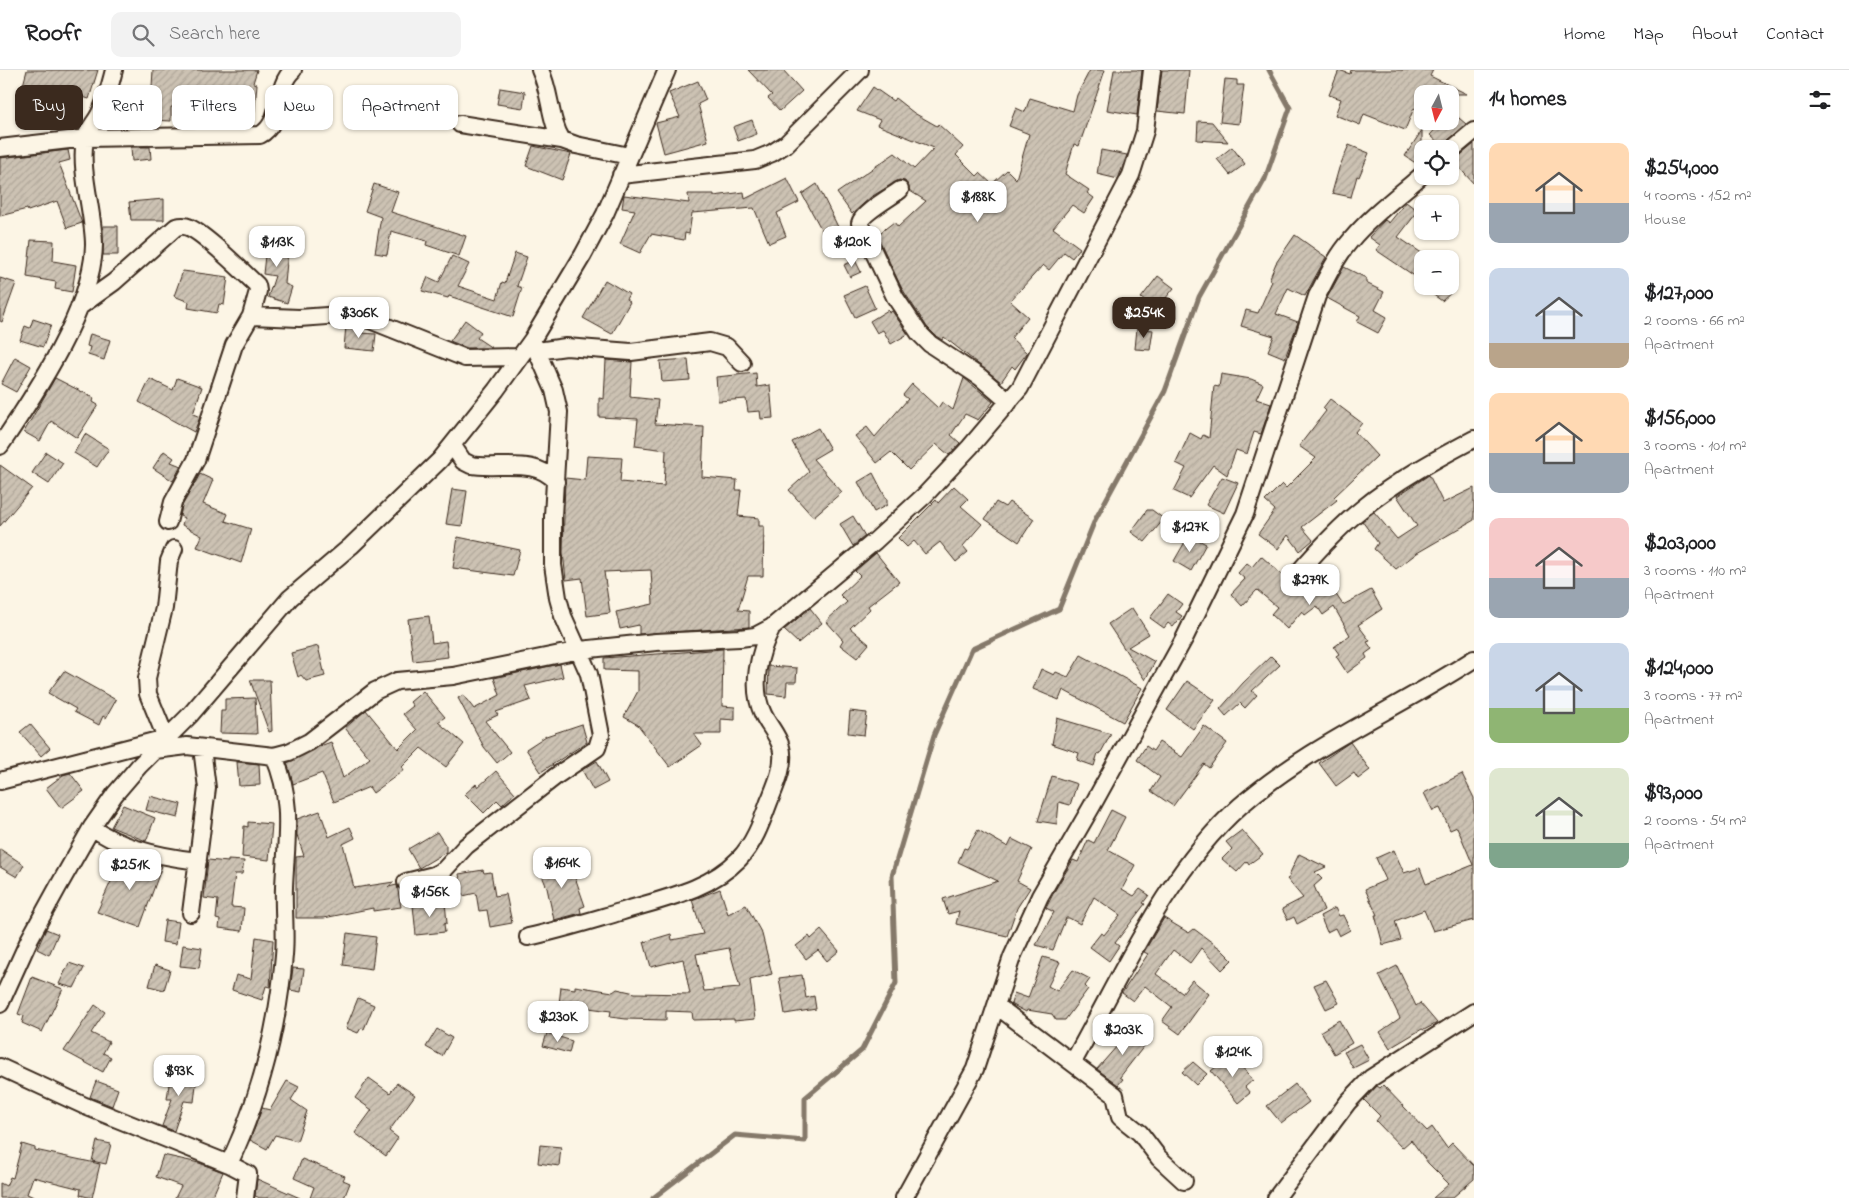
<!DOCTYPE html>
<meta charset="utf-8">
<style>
body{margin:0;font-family:"Indie Flower",sans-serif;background:#f2f2f2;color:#202124;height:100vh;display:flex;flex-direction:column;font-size:19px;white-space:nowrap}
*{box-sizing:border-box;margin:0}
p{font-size:16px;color:#757577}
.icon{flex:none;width:28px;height:28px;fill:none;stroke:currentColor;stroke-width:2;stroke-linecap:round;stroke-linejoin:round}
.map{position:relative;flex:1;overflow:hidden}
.drawer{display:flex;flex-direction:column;background:#fff;width:375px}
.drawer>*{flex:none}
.guide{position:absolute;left:15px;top:15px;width:475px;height:45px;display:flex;gap:10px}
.needle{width:32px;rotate:187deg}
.buttons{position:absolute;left:1414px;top:15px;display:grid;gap:10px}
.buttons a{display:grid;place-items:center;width:45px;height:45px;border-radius:10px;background:#fff;box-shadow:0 1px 4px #0004;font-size:25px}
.price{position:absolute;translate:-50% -42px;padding:0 11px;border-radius:10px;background:#fff;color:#222;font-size:16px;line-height:32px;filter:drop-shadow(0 1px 2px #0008)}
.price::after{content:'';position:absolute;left:50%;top:30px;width:15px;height:11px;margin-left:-8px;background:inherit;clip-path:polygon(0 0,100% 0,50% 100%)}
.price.selected{background:#3b2a1e;color:#fff}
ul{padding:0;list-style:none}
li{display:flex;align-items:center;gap:15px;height:125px;padding:0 15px}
li span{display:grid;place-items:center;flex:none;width:140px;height:100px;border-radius:10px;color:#555}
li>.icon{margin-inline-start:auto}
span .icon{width:60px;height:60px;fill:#fffc;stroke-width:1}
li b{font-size:21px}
h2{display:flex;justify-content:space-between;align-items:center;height:60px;padding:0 15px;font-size:21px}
.chip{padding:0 18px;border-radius:10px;background:#fff;box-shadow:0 1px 4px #0004;font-size:18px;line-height:45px}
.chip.selected{background:#3b2a1e;color:#fff}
header{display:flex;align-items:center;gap:30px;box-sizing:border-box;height:70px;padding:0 25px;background:#fff;border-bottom:1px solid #e0e0e0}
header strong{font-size:24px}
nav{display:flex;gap:28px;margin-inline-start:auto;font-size:18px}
.search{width:350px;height:45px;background:#f2f2f2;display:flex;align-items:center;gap:12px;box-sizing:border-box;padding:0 18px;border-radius:10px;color:#757577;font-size:19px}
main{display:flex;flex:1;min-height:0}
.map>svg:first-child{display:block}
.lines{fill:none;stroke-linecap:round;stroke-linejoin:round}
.stream{stroke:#85796b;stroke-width:5}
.building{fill:url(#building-hatch);stroke:#3b2a1e;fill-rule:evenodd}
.street-casing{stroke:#3b2a1e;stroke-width:20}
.street{stroke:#fcf5e5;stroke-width:16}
</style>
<header>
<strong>Roofr</strong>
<div class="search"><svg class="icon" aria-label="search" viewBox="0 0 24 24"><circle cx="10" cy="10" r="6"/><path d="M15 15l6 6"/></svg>Search here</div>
<nav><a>Home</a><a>Map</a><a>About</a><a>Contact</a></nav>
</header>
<main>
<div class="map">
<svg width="1474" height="1128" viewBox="0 0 1474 1128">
<defs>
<pattern id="building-hatch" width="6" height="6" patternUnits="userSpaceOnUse" patternTransform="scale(1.25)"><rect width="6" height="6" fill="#ccc2b3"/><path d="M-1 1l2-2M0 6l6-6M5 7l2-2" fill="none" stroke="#b0a79a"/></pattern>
</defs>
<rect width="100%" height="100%" fill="#fcf5e5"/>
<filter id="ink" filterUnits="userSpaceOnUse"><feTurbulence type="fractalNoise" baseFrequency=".02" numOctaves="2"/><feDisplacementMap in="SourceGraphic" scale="10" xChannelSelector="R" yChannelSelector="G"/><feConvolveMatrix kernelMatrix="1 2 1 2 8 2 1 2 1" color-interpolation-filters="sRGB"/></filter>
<g filter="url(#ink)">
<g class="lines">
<path class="stream" d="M653,1128L735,1065L805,1071V1028L862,980L896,913L892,806L934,665L972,579L1059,539L1095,450L1165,321L1199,227L1265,109L1290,38L1269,0"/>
</g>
<path class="building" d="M27,0H98L89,29L70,23L67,33L38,23L37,27L21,23Z
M153,0H257L253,13L257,14L254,50L213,47V41L171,37V51L150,50Z
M748,0H783L802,21L780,41L768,28L772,25Z
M1090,0H1105L1079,76L1074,74L1065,104L1089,120L1087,123L1094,128L1084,143L1072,135L1053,158L1080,178L1072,188L1064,182L1049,200L1043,195L1010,231L1028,247L1011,268L1027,283L1015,299L1012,296L1001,312L944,267L942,270L936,266L927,257L901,217L877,165L894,152L898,157L926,131L910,121L905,111L899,110L871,127L852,144L837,123L895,83L914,99L934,78L877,55L880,50L857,41L873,17L893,31L895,28L914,43L937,56L938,54L963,77L956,85L977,106L980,103L992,114L1007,100L1016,109L1029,64L1009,56L1016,38L1025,42L1030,28L1073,41L1077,25Z
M1114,0H1142L1137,45L1107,40Z
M1162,0H1189L1185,44L1157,41Z
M1339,0L1350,4L1351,0H1433L1430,6L1467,24H1422V43L1414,38L1405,60L1364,44L1360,55L1335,45L1341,29L1329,25Z
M1225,9L1237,10V15H1244L1239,54L1220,52Z
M698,11L706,30L698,34L708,71L664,83L656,53L680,47L669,23Z
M500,18L525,22L523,38L497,34Z
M1452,42L1466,54L1442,76L1430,65L1443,51H1450Z
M752,50L757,64L738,71L733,57Z
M1198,51L1212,52L1228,72L1197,70Z
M1422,60V86L1417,94L1405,86Z
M1474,74V114L1455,93L1458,91L1456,89Z
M1349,75L1369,83L1359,107L1357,106L1351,127L1332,123L1339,98Z
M533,76L571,84L562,110L526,96Z
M131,77H150L151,89L132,91Z
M1232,77L1245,94L1230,105L1217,89Z
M68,80L70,90L59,93L82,153L67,158L57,131L28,141L27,139L0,146V88Z
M1101,80L1127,85L1118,109L1097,104Z
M787,108L799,132L777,143L786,166L769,173L754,138L692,143L689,164L685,163L684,170L651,164L640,183L620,174L635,140L622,138L624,125L689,133L688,124H714V126L744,122L745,129Z
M374,114L398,122L391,142L466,166L459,186L426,175L427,171L391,161L387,185L375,183L381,147L365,141Z
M817,114L839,159L825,166L802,124Z
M164,129V150H131L129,132Z
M1406,132L1418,141L1398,167L1429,188L1422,189V211L1376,180L1380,175L1369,167L1385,150L1389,153Z
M103,156H118V185H103Z
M1295,165L1326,187L1305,226L1288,218L1276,244L1298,252L1285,288L1268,281L1274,266L1241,256L1246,240L1258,243L1272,211L1269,210L1276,193Z
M267,167L289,169L285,214L292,217L287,233L268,227L275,206L263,204Z
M31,170L54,171L53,191L76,195L72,222L55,219L56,212L27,207Z
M515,183L527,187L517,216L522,218L513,247L449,226L448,228L422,221L428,207L439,212L452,186L469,194L458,216L497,229L502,212L505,213Z
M855,190L861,202L850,207L844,195Z
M1344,197L1366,208V213L1384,222L1375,240L1387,247L1378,263L1357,252L1360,246L1327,228Z
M183,201L228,207L224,235L219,234L217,243L188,238L189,232L174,226Z
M1158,206L1174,218L1156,240L1141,228Z
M0,208L16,213L2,252L0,251Z
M605,210L629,224L626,229L630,232L612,264L583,248Z
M865,216L875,238L855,247L844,225Z
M1421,216H1445L1451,223L1442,231Z
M888,240L889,243L892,241L908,264L891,274L883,260L877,263L870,251Z
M33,249L51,255L43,277L20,270L25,256L30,258Z
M465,250L481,262L477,268L492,278H467L450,271Z
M353,254L361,257L360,263L376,264L374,281L344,278L346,255Z
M1137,258L1153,260L1150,280L1135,279Z
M90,264L110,270L104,290L88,285L90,277L87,276Z
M15,287L31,296L16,322L1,314Z
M688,289L690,310L662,312L660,291Z
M606,290L632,292L630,327L658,330L655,354L704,357L702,407L737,410L736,420H741L738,446L759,448V456H764L763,506H748L738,540L749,541V557L639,564V555L620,559L616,542L653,534L651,500L604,502L610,543L587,546L582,508L566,510L563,482L565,408L585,410L587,386L622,388L620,412L664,416L666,380L635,376L638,349L599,347V328L604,329Z
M756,303L757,317L770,315L773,348L761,349L760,341L748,342L746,329L718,331L716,307Z
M1221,304L1251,309L1263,314L1256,329L1271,334L1261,364L1254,362L1247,384L1236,380L1227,405L1213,395L1189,428L1174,421L1186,398L1176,393L1190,363L1201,369L1203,365L1209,368L1214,316L1219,317Z
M55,308L94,328L93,332L98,335L77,368L51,351L40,371L24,362Z
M177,308L202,317L193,344L200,347L194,362L139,332L150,309L173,320Z
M964,308L993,332L978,350L965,344L951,365L960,373L949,385L936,374L909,400L891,382L877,393L855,366L867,357L875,367L908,329L903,325L912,314L938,338L942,332L953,340Z
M1330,329L1362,353L1355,362L1377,386L1334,427L1337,430L1302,457L1313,470L1300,481L1288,465L1278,479L1258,464L1275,440L1265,431L1282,414L1286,418L1316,388L1299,376L1326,341L1323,338Z
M818,358L830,379L813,389L842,422L813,447L789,420L809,402L792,372Z
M85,364L109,379L97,397L74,383Z
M164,381L174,388L171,392L181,396L173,411L153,398Z
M46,382L63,393L49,414L32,403Z
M0,395L32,418L0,456Z
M873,403L887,430V435L874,442L858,412Z
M200,404L213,410L203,434L228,444L225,451L251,459L241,493L197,477L202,466L182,455L184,448L180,446L182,436Z
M1429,405L1443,433L1474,418V450L1417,483L1396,499L1374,479L1378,473L1362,451L1374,442L1397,469L1417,456L1397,426Z
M1222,407L1238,413L1224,443L1206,435Z
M954,416L968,429L961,436L982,454L963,476L968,482L956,492L940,472L925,484L914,471L907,477L898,468L936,430L938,433Z
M452,419L467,421L462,456L446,454Z
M996,432L1005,437L1009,432L1034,449L1019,472L985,449Z
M1147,440H1152L1164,449L1145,472L1131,462Z
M853,446L865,466L853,476L840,454Z
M1189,465L1206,474L1191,501L1174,491Z
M458,467L520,480L513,506L453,498Z
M876,483L899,512L868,536L870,539L850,558L869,574L857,588L840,575L843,570L826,551L847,532L840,525L860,506L855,501Z
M1261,486L1280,503L1300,515L1305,522L1319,512L1322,515L1327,511L1343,535L1371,520L1382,539L1358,555L1370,571L1367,572L1372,579L1365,584L1367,588L1347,603L1336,586L1339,584L1334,577L1350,565L1334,537L1323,545L1317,536L1305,545L1302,541L1287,559L1271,544L1277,537L1257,520L1242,536L1231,524L1245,509L1238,503L1247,493L1252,497Z
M1168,524L1182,534L1176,542L1182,546L1173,557L1168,553L1164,558L1150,548Z
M810,538L822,553L798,573L784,560Z
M1132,538L1149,564L1128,577L1155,592L1145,610L1108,554Z
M429,546L432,573L446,571L448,587L413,591L408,549Z
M318,576L325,606L306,611L301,605L298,607L291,583Z
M723,579L722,636L735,637V650L721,649V664H694L702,675L670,697L638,655L624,647L638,621V601L604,600V588Z
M1081,585L1142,618L1123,652L1063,620L1059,630L1033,619L1041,599L1054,605L1056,602L1068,607Z
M1271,586L1280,595L1252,621L1257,625L1245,638L1240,633L1226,646L1220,639L1243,613Z
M560,594L563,607L525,616L531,630L496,642L498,645L485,651L510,682L497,693L484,677L458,628L463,625L474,639L500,625L494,608Z
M769,596L797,598L796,612H787L786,626L768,624Z
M64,601L116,630L106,648L103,646L99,655L74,642L76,639L48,623Z
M250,610H270L272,661L269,662Z
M1187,611L1215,630L1193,659L1167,640Z
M423,621L445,647L438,652L464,674L446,697L421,678L402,697L404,700L373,723L369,717L334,732L322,703L293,714L287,693L320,676L331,672L343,708L370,688L345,658L366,640L398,679L417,660L403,644L413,636L410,632Z
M255,628L257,664L220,663L221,641H225V629Z
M850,641L867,643L864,665L848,663Z
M1057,648L1111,664L1100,684L1098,683L1094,696L1077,690L1079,683L1052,674Z
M30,654L50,678L41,686L20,662Z
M582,654L587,672L541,702L526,679L546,666Z
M1204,656L1227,673L1209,698L1204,694L1173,736L1151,721L1160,707L1137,690L1146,676L1153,681L1159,672L1182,687Z
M1350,672L1370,700L1358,709L1354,703L1336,716L1319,693Z
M597,691L608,712L593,720L582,700Z
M237,692L259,694L260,715L239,716Z
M496,701L515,723L502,735L497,730L484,743L465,724L476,714L478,717Z
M70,703L84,721L61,738L46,718L63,705Z
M1462,704L1474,728V850L1433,861L1424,840L1395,851L1401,870L1383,875L1375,845H1377L1365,819L1386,810L1376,788L1394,780L1404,803L1420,798L1426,814L1473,795L1457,757L1450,760L1440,738L1433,741L1424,723Z
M1052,706L1077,714L1070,735L1059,732L1057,754L1038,751Z
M150,726L181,734L178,748L146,740Z
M123,735L155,748L146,771L111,757Z
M1111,740L1125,747L1108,780L1135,795L1122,819L1134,826L1140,819L1149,825L1143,833L1145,834L1115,873L1119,876L1109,891L1090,877L1101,863L1104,865L1120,845L1094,827L1080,854L1069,848H1066L1053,880L1036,875L1054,842L1046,838L1055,820L1073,790L1078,792L1088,770L1094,773Z
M320,741L329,767L350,757L355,768L343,774L354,818L394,812L388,817L397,815L401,837L373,841V838L324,848H296V787L304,786L297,765V749Z
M248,752L272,754L269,790L242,787L244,756L248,757Z
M978,760L1008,777L1012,769L1032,779L1017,811L1030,818L1017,838L1007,866L956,854L959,841L948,844L943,829L998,811L958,792L964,778L967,779Z
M1242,760L1263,784L1249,794L1247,791L1237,802L1222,789L1232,779L1226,772Z
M437,762L446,776V782L419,798L408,779Z
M0,779L24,795L17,807L0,797Z
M1299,784L1326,797L1315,802L1322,809L1314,816L1324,840L1297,854L1294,847L1288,850L1282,839L1303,828L1287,809L1290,807L1289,805Z
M123,785L162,796L140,857L97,842Z
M568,787L585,836L580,838L581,843L554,850L547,818L539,798Z
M208,790L228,792V790L244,791L242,804H235L231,837L244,838L242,861L219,858L220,850L216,849L218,830L204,828Z
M483,800L484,803L491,802L495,826L506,824L512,853L490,857L487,840L479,841L476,823L463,826L459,804Z
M720,819L728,844L746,835L762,864L772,904L750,910L755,949L734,951V949L693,950L692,942L666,941V950L626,949L610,947L611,941L559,934L561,917L575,919V916L613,922L617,919L635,923L690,924L683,889L651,897L644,872L671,864L672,870L703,864L692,830ZM729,878L740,918L704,921L696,884Z
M445,832L447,853L444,854L445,862L416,865L413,835Z
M1335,838L1339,846L1343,845L1350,860L1339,866L1335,858L1327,862L1320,846Z
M1164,848L1189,863L1194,859L1221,879L1232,890L1222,900L1201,878L1190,893L1173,880L1156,904L1182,923L1192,910L1209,924L1180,964L1162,951L1172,937L1145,916L1133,931L1122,923L1148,884L1144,882Z
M165,850L179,852L176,874L162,872Z
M46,859L58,864L49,885L37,879Z
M821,860L839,881L827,891L818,880L806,889L796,876L809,866L811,869Z
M347,863L376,867L372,899L343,895Z
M256,867L273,870L270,917L266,916L262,930L232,920L236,905L251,909Z
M183,875L202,878L199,898L180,896Z
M1043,887L1060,892L1048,916L1057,921L1073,900L1090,909L1085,916L1088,919L1065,950H1056L1052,944L1027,940L1026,942L1011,934L1014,923L1028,928Z
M69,893L84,898L74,918L59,914Z
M155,895L170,900L164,920L149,916Z
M1397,896L1416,936L1420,933L1437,953L1424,960L1422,959L1390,978L1380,962L1400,948L1379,905Z
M293,898L304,899L301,922L290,920Z
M802,905L806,928L814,926L816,939L785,944L779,908Z
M32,907L63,919L42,962L22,953L24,946L18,944Z
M1326,910L1339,933L1326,939L1314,915Z
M358,928L374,935L364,959L361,958L358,963L346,958Z
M95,935L105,942L91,963L109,972L103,983L111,987L103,1002L64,981Z
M1339,950L1352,973L1334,984L1321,961Z
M437,959L452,968L442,986L426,977Z
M1131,960H1136L1148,971L1120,1007L1123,1009L1118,1015L1097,999Z
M547,963L572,971L569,983L543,976Z
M1360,974L1369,990L1353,998L1344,982Z
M1231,984L1253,1010L1245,1017L1250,1023L1238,1033L1211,1001Z
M1193,992L1207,1004L1196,1015L1182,1002Z
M174,1003L197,1006L194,1032L184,1031L174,1061L162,1056L172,1029H167L169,1014H172Z
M369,1008L390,1023L397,1013L415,1025L389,1061L398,1068L386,1086L355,1063L372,1040L355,1028Z
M96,1011L118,1019L112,1036L90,1027Z
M287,1011L299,1017L291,1030L307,1041L297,1071L275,1065L267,1079L250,1070L262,1038L270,1040Z
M1295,1014L1309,1032L1281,1053L1267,1036Z
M1383,1015L1427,1061L1432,1057L1447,1078L1452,1073L1474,1096V1109L1452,1128H1433L1449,1114L1428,1093L1411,1070L1402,1078L1376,1051L1380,1046L1364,1030L1377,1016L1380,1018Z
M97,1071L111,1074L106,1094L92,1091Z
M22,1074L35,1078V1080L100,1094L92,1128L80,1125L81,1119L33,1107L27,1124L36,1128H0V1113L6,1116L10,1107L13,1108Z
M540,1075L561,1077L559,1096L538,1093Z
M163,1085L199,1093L223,1102L212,1128H175L181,1116L156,1107Z
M302,1089L345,1106L343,1110L350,1113L344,1128H310L314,1117L294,1108Z
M257,1109L300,1128H260L255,1126Z"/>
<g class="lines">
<g class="street-casing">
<path id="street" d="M540,0C551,22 549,50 562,70L576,75L629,86
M460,54L562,70
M0,78L86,68L260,65C283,53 274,17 293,0
M1450,81L1474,61
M621,105L755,90L772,83L786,74L860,0
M900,120C891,127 862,143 860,153L895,227L919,263L930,274L980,307L1009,332
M79,237L114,212L176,157C180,156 184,155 188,157C203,162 243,202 257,215L258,221L251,246
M537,281L566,277L631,282L710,272L727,277L742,293
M0,376C34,326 93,237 94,175C94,144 79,99 85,70C87,60 96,52 100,43C107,29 110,15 114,0
M453,376L463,391L471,395C498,400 537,387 556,412
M168,452L173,432L196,390L234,275L251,246L299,248L355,244L465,288L519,287
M1298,503C1318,480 1339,457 1363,438C1396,411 1436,389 1474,369
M155,680L187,676L274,686L289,682L309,672L375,621L397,611L453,606L580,580L656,572L740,568L755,566L772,557L875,471L925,425L970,377L1020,318L1131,105L1145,61L1152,0
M0,711L166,668L148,624L147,608L164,538L169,491L174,479
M92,757C120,779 163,787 198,791
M406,812L434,805L444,800L466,776L556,706L597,678L601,665L589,604L563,546L558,528L553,495V446L559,342L554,320L532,270
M191,843L207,718L202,678
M528,867C560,860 589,851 620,842C661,829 708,821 739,789C754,774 762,751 769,732C775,717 786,694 781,677C778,665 768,655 763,644C750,617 759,582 772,557
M0,934L30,868L58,817L92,757L115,724L139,696L190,645L290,528L351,476L440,390L496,320L532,270L583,185L605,144L667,0
M997,936L1115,1025L1120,1047L1140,1063L1159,1088L1184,1111
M1073,992C1121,907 1166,802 1240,736C1310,675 1397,639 1474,589
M0,997L85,1036L229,1094L248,1104L245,1128
M229,1094C260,1028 278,958 284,885C286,862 283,839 284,817C286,769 294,732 274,686
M904,1128L975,999L1012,887L1040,826L1092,736L1184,569L1245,444L1317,226C1327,207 1336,187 1351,170C1372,145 1398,126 1422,105
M1276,1128L1348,1032L1371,1008L1474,942"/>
</g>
<use href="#street" class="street"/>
</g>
</g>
</svg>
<div class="buttons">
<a><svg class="needle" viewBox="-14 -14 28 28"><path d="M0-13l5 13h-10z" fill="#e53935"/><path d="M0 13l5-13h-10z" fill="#757577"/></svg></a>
<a><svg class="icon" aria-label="locate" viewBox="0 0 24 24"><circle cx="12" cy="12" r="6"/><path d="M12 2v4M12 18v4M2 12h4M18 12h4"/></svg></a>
<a>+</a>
<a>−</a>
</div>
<b class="price" style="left:978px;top:153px">$188K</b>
<b class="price" style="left:277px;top:198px">$113K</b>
<b class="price" style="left:852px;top:198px">$120K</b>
<b class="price" style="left:359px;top:269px">$306K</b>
<b class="price selected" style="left:1144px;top:269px">$254K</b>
<b class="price" style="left:1190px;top:483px">$127K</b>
<b class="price" style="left:1310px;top:536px">$279K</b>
<b class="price" style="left:562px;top:819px">$164K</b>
<b class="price" style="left:130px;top:821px">$251K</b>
<b class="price" style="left:430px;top:848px">$156K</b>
<b class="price" style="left:558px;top:973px">$230K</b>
<b class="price" style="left:1123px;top:986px">$203K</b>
<b class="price" style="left:1233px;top:1008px">$124K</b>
<b class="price" style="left:179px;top:1027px">$93K</b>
<div class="guide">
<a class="chip selected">Buy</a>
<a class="chip">Rent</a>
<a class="chip">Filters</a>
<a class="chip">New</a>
<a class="chip">Apartment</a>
</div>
</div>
<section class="drawer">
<h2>14 homes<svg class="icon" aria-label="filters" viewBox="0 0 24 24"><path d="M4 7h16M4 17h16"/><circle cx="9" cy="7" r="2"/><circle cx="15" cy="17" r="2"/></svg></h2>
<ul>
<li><span style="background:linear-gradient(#ffd9b3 60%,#9aa5b1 0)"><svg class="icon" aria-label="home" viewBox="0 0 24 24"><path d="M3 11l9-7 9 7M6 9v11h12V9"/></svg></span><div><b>$254,000</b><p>4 rooms · 152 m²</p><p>House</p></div></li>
<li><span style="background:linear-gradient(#c9d6e8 75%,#b9a48a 0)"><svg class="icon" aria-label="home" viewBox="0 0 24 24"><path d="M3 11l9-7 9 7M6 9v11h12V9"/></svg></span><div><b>$127,000</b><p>2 rooms · 66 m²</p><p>Apartment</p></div></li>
<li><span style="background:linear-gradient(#ffd9b3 60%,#9aa5b1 0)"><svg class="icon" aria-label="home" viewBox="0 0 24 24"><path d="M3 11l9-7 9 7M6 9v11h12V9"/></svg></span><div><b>$156,000</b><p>3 rooms · 101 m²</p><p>Apartment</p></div></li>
<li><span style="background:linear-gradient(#f6c9c9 60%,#9aa5b1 0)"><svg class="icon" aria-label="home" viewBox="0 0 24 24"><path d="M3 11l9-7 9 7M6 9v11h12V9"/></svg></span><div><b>$203,000</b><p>3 rooms · 110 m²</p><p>Apartment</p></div></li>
<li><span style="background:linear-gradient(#c9d6e8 65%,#8fb573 0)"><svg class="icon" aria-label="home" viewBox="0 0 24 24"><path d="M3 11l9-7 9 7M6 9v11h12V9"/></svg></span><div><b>$124,000</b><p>3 rooms · 77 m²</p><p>Apartment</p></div></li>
<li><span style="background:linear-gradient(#dfe7d0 75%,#7fa58c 0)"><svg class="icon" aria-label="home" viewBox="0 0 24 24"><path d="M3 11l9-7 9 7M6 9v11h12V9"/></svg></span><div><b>$93,000</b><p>2 rooms · 54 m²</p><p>Apartment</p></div></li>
</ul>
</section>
</main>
